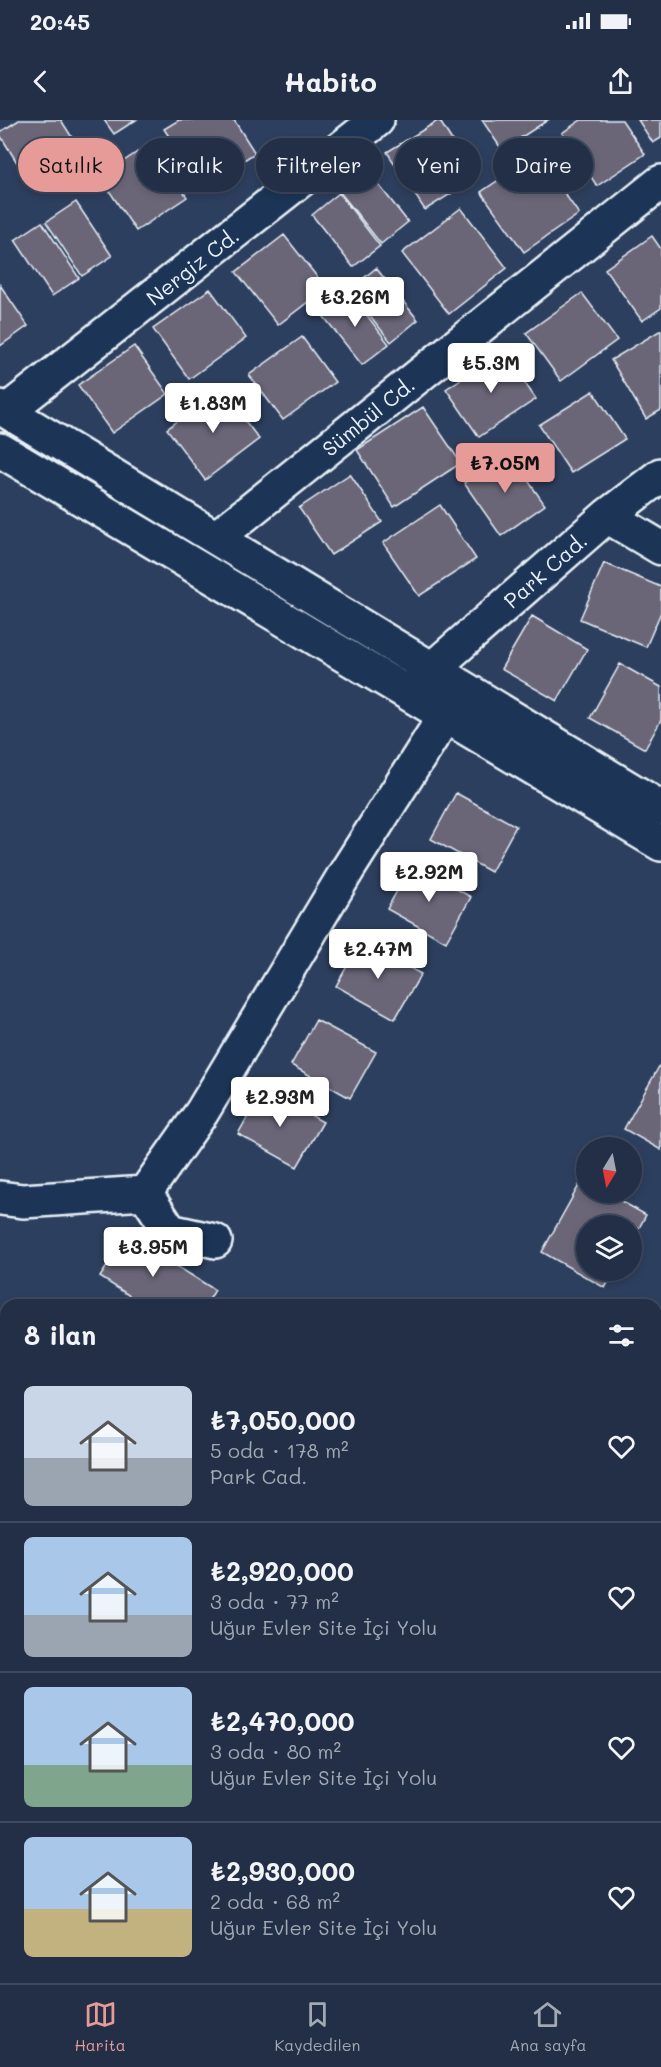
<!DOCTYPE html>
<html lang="tr">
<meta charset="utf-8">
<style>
body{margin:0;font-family:Mali,sans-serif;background:#2a374d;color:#f1f3f6;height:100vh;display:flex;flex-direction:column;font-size:22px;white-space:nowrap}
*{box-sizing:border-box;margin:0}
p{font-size:20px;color:#a2a9b3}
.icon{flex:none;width:33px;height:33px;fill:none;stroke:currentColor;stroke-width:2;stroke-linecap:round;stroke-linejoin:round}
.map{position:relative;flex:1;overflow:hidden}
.panel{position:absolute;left:0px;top:1179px;width:662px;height:684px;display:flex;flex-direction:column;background:#222f46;border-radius:18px 18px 0 0;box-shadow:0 3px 9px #0003,0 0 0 2px #3f4a5f}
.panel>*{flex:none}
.banner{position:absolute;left:18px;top:18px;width:626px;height:54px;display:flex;gap:12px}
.needle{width:39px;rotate:190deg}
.buttons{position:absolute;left:576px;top:1017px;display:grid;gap:12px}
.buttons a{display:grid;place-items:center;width:66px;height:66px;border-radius:50%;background:#222f46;box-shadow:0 3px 9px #0003,0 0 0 2px #3f4a5f;font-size:30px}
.price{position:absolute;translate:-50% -51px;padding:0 14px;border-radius:6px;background:#fff;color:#222;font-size:20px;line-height:39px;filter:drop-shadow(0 2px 3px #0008)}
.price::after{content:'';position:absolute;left:50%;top:36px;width:18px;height:14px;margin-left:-9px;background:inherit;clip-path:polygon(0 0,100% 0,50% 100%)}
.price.selected{background:#e69b98;color:#111}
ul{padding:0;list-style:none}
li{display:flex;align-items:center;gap:18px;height:150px;padding:0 24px}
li+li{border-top:2px solid #3f4a5f}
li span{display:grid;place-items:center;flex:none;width:168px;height:120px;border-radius:9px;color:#555}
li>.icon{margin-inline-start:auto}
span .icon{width:72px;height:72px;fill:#fffc;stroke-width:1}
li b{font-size:26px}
h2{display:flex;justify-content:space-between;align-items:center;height:72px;padding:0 24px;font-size:26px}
.chip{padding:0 21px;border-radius:27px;background:#222f46;box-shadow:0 3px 9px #0003,0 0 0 2px #3f4a5f;font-size:21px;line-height:54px}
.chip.selected{background:#e69b98;color:#111}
.status{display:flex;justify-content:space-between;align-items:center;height:42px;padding:0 30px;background:#222f46;direction:ltr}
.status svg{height:16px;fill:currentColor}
header{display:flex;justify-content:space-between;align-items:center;height:78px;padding:0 24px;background:#222f46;font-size:27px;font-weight:800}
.tab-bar{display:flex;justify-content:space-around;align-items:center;height:84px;border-top:2px solid #3f4a5f;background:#222f46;font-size:16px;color:#a2a9b3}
.tab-bar a{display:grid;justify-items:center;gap:3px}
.tab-bar .selected{color:#e69b98}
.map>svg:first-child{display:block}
.building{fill:#6b6678;stroke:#e8f1f8;stroke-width:1.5}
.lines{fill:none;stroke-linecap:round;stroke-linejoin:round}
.minor-casing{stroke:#e8f1f8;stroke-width:38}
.minor{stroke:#1d3557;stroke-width:33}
.labels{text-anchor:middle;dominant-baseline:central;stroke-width:6;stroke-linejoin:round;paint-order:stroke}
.street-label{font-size:21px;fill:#e8f1f8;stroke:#1d3557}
</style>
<div class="status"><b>20:45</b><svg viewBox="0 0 49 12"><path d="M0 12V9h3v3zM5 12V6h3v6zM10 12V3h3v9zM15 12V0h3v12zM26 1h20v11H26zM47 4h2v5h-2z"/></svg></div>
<header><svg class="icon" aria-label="back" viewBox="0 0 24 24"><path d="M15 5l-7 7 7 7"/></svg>Habito<svg class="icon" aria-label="share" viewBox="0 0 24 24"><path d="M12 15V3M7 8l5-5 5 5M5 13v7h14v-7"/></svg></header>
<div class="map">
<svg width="661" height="1863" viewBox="0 0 661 1863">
<rect width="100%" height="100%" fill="#2d3f5e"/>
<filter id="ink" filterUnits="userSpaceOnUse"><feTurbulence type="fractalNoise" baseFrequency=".0167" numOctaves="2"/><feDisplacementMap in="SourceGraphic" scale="12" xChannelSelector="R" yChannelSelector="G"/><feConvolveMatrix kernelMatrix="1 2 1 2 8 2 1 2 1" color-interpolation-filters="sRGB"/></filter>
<g filter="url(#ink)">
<path class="building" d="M19,0H61L80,30L29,62L0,15V12Z
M104,0H136L114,14Z
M179,0H234L255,33L202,67L164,9Z
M439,0L476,58L425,90L387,32Z
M482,0H548L502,30Z
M581,0H622L645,34L597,66L562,13Z
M638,0H661V18L653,23Z
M151,23L187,77L136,111L100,57Z
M537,34L579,94L524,132L481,72Z
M367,50L408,102L381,124L339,71Z
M339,73L380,126L353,147L312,95Z
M76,82L112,136L82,156L46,102Z
M461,88L507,148L449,194L402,133Z
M42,102L79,158L52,176L15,120Z
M284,115L326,168L278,205L236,152Z
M652,116L661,129V188L642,201L605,149Z
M376,148L418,200L391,222L349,170Z
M0,165L28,206L0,226Z
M210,169L246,218L189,259L153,209Z
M348,171L389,224L362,245L320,192Z
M582,173L617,220L561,261L526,213Z
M661,210V290L646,299L611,240Z
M302,217L335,262L283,300L249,255Z
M134,226L168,274L112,313L78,265Z
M503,231L536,279L479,317L446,269Z
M221,269L259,319L205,360L167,309Z
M593,271L625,319L571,353L539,305Z
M423,287L461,343L394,387L357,330Z
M509,333L545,385L501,416L464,363Z
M350,354L382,402L331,435L299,388Z
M440,385L476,439L419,476L383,423Z
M604,443L661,467V492L646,527L580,499Z
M532,496L587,529L557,581L501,549Z
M620,544L661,567V600L645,629L590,598Z
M456,673L516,706L491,752L431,719Z
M412,744L471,777L446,822L387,789Z
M361,821L421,854L395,899L336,866Z
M316,900L376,932L350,978L291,945Z
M661,943V1030L624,1009Z
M263,969L323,1002L297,1047L238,1014Z
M582,1060L586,1062V1072H605L646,1095L632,1121V1106H586V1150H615L605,1168L542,1132Z
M127,1115L215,1170L206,1185H144L100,1157Z"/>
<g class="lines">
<g class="minor-casing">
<path id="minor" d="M0,287L661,688
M7,291L377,0
M0,330L661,724
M607,396L661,428
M216,418L661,62
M417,565L432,549L607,396L661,355
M145,1073L170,1111L215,1121
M0,1078L23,1081L145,1073L202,992L348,749L445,596"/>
</g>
<use href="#minor" class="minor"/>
</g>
</g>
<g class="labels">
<g class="street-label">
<text transform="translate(192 146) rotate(-38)">Nergiz Cd.</text>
<text transform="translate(368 296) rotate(-39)">Sümbül Cd.</text>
<text transform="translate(545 450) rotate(-41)">Park Cad.</text>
</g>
</g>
</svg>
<div class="buttons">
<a><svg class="needle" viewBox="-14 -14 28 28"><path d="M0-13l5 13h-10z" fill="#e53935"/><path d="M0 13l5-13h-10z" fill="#a2a9b3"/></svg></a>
<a><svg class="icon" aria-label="layers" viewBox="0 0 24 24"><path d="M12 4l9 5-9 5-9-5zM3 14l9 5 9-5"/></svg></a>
</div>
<b class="price" style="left:355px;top:208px">₺3.26M</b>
<b class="price" style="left:491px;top:274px">₺5.3M</b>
<b class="price" style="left:213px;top:314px">₺1.83M</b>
<b class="price selected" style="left:505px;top:374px">₺7.05M</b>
<b class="price" style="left:429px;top:783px">₺2.92M</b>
<b class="price" style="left:378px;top:860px">₺2.47M</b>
<b class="price" style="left:280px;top:1008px">₺2.93M</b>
<b class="price" style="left:153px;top:1158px">₺3.95M</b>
<div class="banner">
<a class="chip selected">Satılık</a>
<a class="chip">Kiralık</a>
<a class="chip">Filtreler</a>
<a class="chip">Yeni</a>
<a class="chip">Daire</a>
</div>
<section class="panel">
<h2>8 ilan<svg class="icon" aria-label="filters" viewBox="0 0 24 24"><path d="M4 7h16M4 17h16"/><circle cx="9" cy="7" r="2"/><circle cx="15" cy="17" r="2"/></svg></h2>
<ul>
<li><span style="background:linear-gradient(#c9d6e8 60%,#9aa5b1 0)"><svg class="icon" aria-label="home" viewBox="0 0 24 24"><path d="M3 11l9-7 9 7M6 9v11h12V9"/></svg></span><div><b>₺7,050,000</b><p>5 oda · 178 m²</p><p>Park Cad.</p></div><svg class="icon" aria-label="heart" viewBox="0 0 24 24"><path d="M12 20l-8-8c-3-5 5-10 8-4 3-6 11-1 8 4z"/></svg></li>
<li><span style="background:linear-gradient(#a9c7e8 65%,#9aa5b1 0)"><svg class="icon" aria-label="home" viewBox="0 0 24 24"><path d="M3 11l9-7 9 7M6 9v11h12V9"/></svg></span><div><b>₺2,920,000</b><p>3 oda · 77 m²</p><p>Uğur Evler Site İçi Yolu</p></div><svg class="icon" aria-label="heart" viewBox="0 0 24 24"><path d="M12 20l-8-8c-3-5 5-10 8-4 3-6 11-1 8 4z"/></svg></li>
<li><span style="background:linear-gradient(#a9c7e8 65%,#7fa58c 0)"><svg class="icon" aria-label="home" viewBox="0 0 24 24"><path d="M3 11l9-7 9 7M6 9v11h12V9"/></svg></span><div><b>₺2,470,000</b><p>3 oda · 80 m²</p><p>Uğur Evler Site İçi Yolu</p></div><svg class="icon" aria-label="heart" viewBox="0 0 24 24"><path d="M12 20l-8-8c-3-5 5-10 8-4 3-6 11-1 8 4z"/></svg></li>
<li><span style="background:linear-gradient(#a9c7e8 60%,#c2b280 0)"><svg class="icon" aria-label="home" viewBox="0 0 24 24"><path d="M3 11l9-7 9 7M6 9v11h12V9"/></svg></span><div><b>₺2,930,000</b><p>2 oda · 68 m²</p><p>Uğur Evler Site İçi Yolu</p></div><svg class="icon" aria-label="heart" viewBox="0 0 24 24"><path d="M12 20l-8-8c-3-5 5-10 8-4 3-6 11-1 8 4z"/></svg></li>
</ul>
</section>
</div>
<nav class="tab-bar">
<a class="selected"><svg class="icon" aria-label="map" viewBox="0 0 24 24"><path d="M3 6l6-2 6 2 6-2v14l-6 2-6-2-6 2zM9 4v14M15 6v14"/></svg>Harita</a>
<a><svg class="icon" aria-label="saved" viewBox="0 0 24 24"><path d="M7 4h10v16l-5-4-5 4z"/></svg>Kaydedilen</a>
<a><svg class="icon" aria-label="home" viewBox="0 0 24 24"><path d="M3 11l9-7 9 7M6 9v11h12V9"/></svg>Ana sayfa</a>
</nav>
